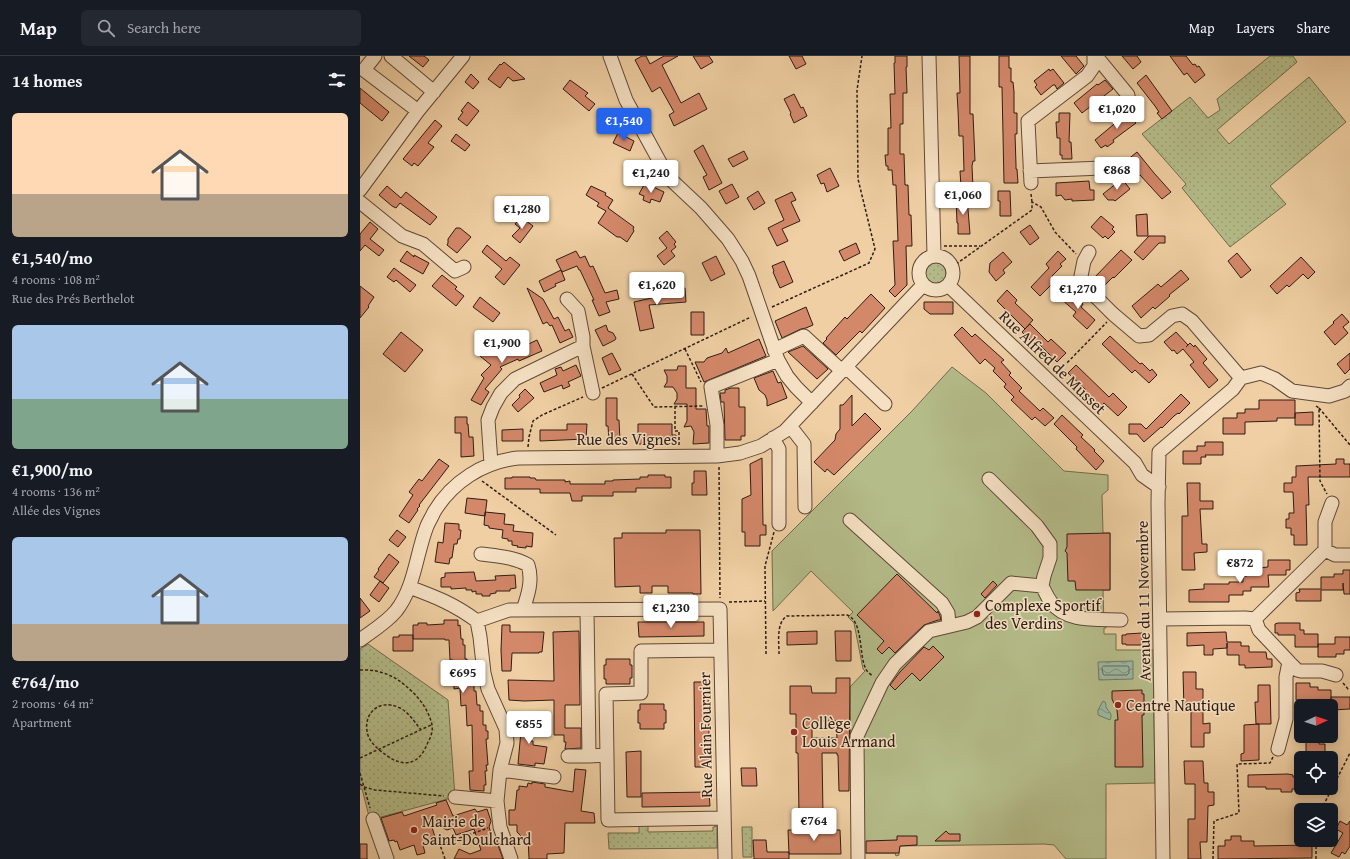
<!DOCTYPE html>
<meta charset="utf-8">
<style>
body{margin:0;font-family:"Gentium Book Plus",serif;background:#242831;color:#f1f3f6;height:100vh;display:flex;flex-direction:column;font-size:15px;white-space:nowrap}
*{box-sizing:border-box;margin:0}
p{font-size:13px;color:#9ea1a6}
.icon{flex:none;width:22px;height:22px;fill:none;stroke:currentColor;stroke-width:2;stroke-linecap:round;stroke-linejoin:round}
.map{position:relative;flex:1;overflow:hidden}
.panel{display:flex;flex-direction:column;background:#171b24;width:360px}
.panel>*{flex:none}
.needle{width:26px;rotate:87deg}
.buttons{position:absolute;left:934px;top:643px;display:grid;gap:8px}
.buttons a{display:grid;place-items:center;width:44px;height:44px;border-radius:6px;background:#171b24;box-shadow:0 2px 10px #0003;font-size:20px}
.price{position:absolute;translate:-50% -34px;padding:0 9px;border-radius:4px;background:#fff;color:#222;font-size:13px;line-height:26px;filter:drop-shadow(0 1px 2px #0008)}
.price::after{content:'';position:absolute;left:50%;top:24px;width:12px;height:9px;margin-left:-6px;background:inherit;clip-path:polygon(0 0,100% 0,50% 100%)}
.price.selected{background:#2563eb;color:#fff}
ul{padding:0;list-style:none}
li{display:grid;align-content:center;gap:8px;height:212px;padding:0 12px}
li span{display:grid;place-items:center;height:124px;border-radius:6px;color:#555}
li>.icon{margin-inline-start:auto}
span .icon{width:72px;height:72px;fill:#fffc;stroke-width:1}
li b{font-size:17px}
h2{display:flex;justify-content:space-between;align-items:center;height:48px;padding:0 12px;font-size:17px}
header{display:flex;align-items:center;gap:24px;box-sizing:border-box;height:56px;padding:0 20px;background:#171b24;border-bottom:1px solid #363941}
header strong{font-size:19px}
nav{display:flex;gap:22px;margin-inline-start:auto;font-size:14px}
.search{width:280px;height:36px;background:#242831;display:flex;align-items:center;gap:10px;box-sizing:border-box;padding:0 14px;border-radius:6px;color:#9ea1a6;font-size:15px}
main{display:flex;flex:1;min-height:0}
.map>svg:first-child{display:block}
.green{fill:url(#green-dots);stroke:#726c4e}
.pitch{fill:#b4bc89;stroke:#726c4e}
.water{fill:url(#water-waves);stroke:#707968}
.lines{fill:none;stroke-linecap:round;stroke-linejoin:round}
.shore{stroke:#656a5a;stroke-width:1}
.building{fill:#d4886a;stroke:#2f1c13;fill-rule:evenodd}
.minor-casing{stroke:#5f4937;stroke-width:15}
.path{stroke:#2f1c13;stroke-width:1.5;stroke-dasharray:3 2;stroke-linecap:butt}
.minor{stroke:#f5e0c3;stroke-width:13}
.poi-dot{fill:#8f2418;stroke:#f5e0c3;stroke-width:1.5}
.labels{text-anchor:middle;dominant-baseline:central;stroke-width:3;stroke-linejoin:round;paint-order:stroke}
.street-label{font-size:16px;fill:#2f1c13;stroke:#f5e0c3}
.poi-label{font-size:16px;fill:#2f1c13;stroke:#f5e0c3;text-anchor:start}
</style>
<header>
<strong>Map</strong>
<div class="search"><svg class="icon" aria-label="search" viewBox="0 0 24 24"><circle cx="10" cy="10" r="6"/><path d="M15 15l6 6"/></svg>Search here</div>
<nav><a>Map</a><a>Layers</a><a>Share</a></nav>
</header>
<main>
<section class="panel">
<h2>14 homes<svg class="icon" aria-label="filters" viewBox="0 0 24 24"><path d="M4 7h16M4 17h16"/><circle cx="9" cy="7" r="2"/><circle cx="15" cy="17" r="2"/></svg></h2>
<ul>
<li><span style="background:linear-gradient(#ffd9b3 65%,#b9a48a 0)"><svg class="icon" aria-label="home" viewBox="0 0 24 24"><path d="M3 11l9-7 9 7M6 9v11h12V9"/></svg></span><div><b>€1,540/mo</b><p>4 rooms · 108 m²</p><p>Rue des Prés Berthelot</p></div></li>
<li><span style="background:linear-gradient(#a9c7e8 60%,#7fa58c 0)"><svg class="icon" aria-label="home" viewBox="0 0 24 24"><path d="M3 11l9-7 9 7M6 9v11h12V9"/></svg></span><div><b>€1,900/mo</b><p>4 rooms · 136 m²</p><p>Allée des Vignes</p></div></li>
<li><span style="background:linear-gradient(#a9c7e8 70%,#b9a48a 0)"><svg class="icon" aria-label="home" viewBox="0 0 24 24"><path d="M3 11l9-7 9 7M6 9v11h12V9"/></svg></span><div><b>€764/mo</b><p>2 rooms · 64 m²</p><p>Apartment</p></div></li>
</ul>
</section>
<div class="map">
<svg width="990" height="803" viewBox="0 0 990 803">
<defs>
<pattern id="green-dots" width="8" height="8" patternUnits="userSpaceOnUse"><rect width="8" height="8" fill="#b4bc89"/><path d="M2 2h.1M6 6h.1" fill="none" stroke="#9ba175" stroke-width="1.8" stroke-linecap="round"/></pattern>
<pattern id="water-waves" width="16" height="10" patternUnits="userSpaceOnUse"><rect width="16" height="10" fill="#9bb7a1"/><path d="M0 5q4-4 8 0t8 0" fill="none" stroke="#7f9482"/></pattern>
</defs>
<rect width="100%" height="100%" fill="#efcfa3"/>
<filter id="stains"><feTurbulence type="fractalNoise" baseFrequency=".005" numOctaves="4"/><feColorMatrix values="0 0 0 0 .2 0 0 0 0 .09 0 0 0 0 .02 0 0 0 .5 -.17"/></filter>
<radialGradient id="worn" r=".72"><stop offset=".6" stop-color="#630" stop-opacity="0"/><stop offset="1" stop-color="#630" stop-opacity=".3"/></radialGradient>
<path class="green" d="M910,0H933L937,6L857,74L869,88L949,21L986,66L910,130L926,148L870,191L822,132L826,128L782,78L830,41L848,62L860,54L857,43Z
M564 217a11 11 0 1 1 22 0a11 11 0 1 1-22 0Z
M8,588L88,644L95,741L10,764L2,733H0V593Z
M279,769H288V776L353,775V771L357,770V792L249,793L248,777H279Z
M382,771H392V801H383Z"/>
<path class="pitch" d="M592,311L626,337L704,415L748,419V434L742,439L743,477H750V534H743L744,569H746V572H744V578H756V594H793L795,727L746,728V803H706L694,789L684,788L537,790V796H539V799L536,800L535,797H492L490,631L505,615L503,613L494,567L488,561L493,556L451,515L413,555L412,495L552,355Z"/>
<path class="water" d="M773,605V623L739,624L738,606Z
M743,645L745,646C746,647 746,649 746,651C749,657 753,657 750,664L738,659V654Z"/>
<g class="lines">
<path class="shore" d="M744,610H768L769,611V617L767,619H744L743,618L742,612Z"/>
</g>
<path class="building" d="M49,0H64L69,4L63,11Z
M282,0H286L290,8L304,0H318L302,9L321,47L339,37L347,53L314,70L309,59L314,56L300,31L292,36L275,4Z
M333,0H349L353,6L341,13Z
M429,0H442L446,8L436,13Z
M535,0H547V11H546L547,37H543V68H540V98H544L545,129H548L549,159H551L552,190H546L547,229L535,241L529,235L535,229L533,185H538L536,129H533L532,114H528V110H526L525,99H528V72H531L530,38H535L534,7H535Z
M599,0H610V58H613L615,105H613L612,110L613,131H601L600,115H604L603,80H599L598,54L597,37H600Z
M639,0H649V12H651V26H653L654,36V57H657V78H655L656,109V113H657L658,127H644L642,31H639Z
M701,0H716L724,10L716,18Z
M762,0H777L781,6L773,13Z
M810,0H826L833,9L835,8L837,11L839,10L845,19L835,27L827,17L824,19Z
M144,6L165,23L153,25L148,21L140,32L128,23L140,8L141,9Z
M689,13L690,15L693,13L704,27L697,33L695,29H693L681,39L675,31L677,29L674,25Z
M111,18L119,26L113,33L105,26Z
M786,19L812,55L802,63L797,57L799,56L795,50L777,27Z
M210,24L228,37L225,40L235,48L229,55L203,33Z
M745,24L753,33L722,57L714,47L737,28L738,29Z
M0,32L29,56L22,65L0,47Z
M434,38L441,52L443,51L447,60L434,67L430,58L431,57L424,43Z
M108,46L119,55L107,70L98,63L103,56L101,55Z
M771,54L778,63L774,65L776,67L753,84L754,86L747,91L746,89L741,92L735,84Z
M699,57H710L709,86H711L712,103H702V99H700V82H697L696,66H699Z
M75,64L82,70L68,87L74,91L58,110L54,107L52,110L43,103Z
M258,77L274,85L270,95L253,87Z
M96,78L110,89L105,95L91,85Z
M343,89L362,127L349,134L343,121L347,119L334,95Z
M384,95L388,103L373,111L368,103Z
M777,96L794,117L811,136L802,143L780,119L778,120L766,105Z
M470,112L479,130L467,136L464,127L461,128L457,119Z
M762,123L770,133L755,145L754,144H748L743,138Z
M729,125L730,134H734V144L712,145V143L705,144L701,139L696,140V127Z
M285,127L304,136L300,146L291,143L290,147L283,144L284,140L279,138Z
M372,128L379,141L366,148L359,135Z
M27,130L41,142L46,136L77,161L70,169L40,147L36,152L32,150L19,139Z
M231,130L246,137L245,139L253,144L248,152L274,171L273,173L274,175L267,186L260,181H257L238,167L246,155L237,150L239,147L226,139Z
M398,135L405,147L394,154L387,142Z
M638,135H650L651,160H640V145H638Z
M432,136L436,144L431,146L440,165L422,173L428,185L417,190L408,172L424,164L415,144Z
M596,141H607L610,178H598V167H597Z
M787,158L788,180H777L776,159Z
M741,160L754,171L752,173L755,176L748,183L745,180L743,182L731,171Z
M161,161L173,170L160,187L152,180L160,172L155,168Z
M10,166L18,173L10,183L24,194L19,200L5,189L0,195V178Z
M670,169L679,182L670,189L660,176Z
M96,172H100L111,181L97,197L87,189L88,187V183Z
M307,175L316,186L314,188L316,191L311,195L315,200L304,209L297,200L307,192L299,182Z
M789,180H805V187H799L783,204L774,196Z
M496,187L500,197L484,205L479,195Z
M127,189L146,205L150,201L160,209L144,229L135,221L142,213L122,196Z
M761,194L772,204L754,222L753,221L742,232L733,223Z
M47,195L54,201V199L69,207L63,218L40,205Z
M216,195L220,202L225,200L230,211L233,210L245,237L257,234L259,243L246,246L250,256L239,260L232,244H234L220,214H219L217,210L202,216L196,204Z
M698,195L706,203L700,208L702,210L692,220L696,224L680,240L671,231L689,212L686,208Z
M643,196L652,206L643,214L645,217L636,225L629,216L630,207Z
M877,197L891,214L881,222L868,205Z
M356,200L365,218L351,225L342,207Z
M941,201L955,216L948,223L943,218L929,231L927,229L917,238L910,230Z
M424,205L433,226L420,232L413,216L414,215L412,210Z
M34,212L56,229L50,236L36,224L34,226L27,221Z
M201,214L205,224L195,228L196,230L184,236L179,225Z
M821,214L829,223L809,239L810,240L795,253L793,251L781,262L772,250L798,228L801,231Z
M82,219L97,231L95,233L104,240L96,250L72,230Z
M0,230L14,241L8,250L9,251L0,262Z
M167,232L183,243L194,263L198,261L205,275L209,273L213,281L200,287L192,269L190,270L187,266L183,268Z
M325,232L326,246L289,249L294,272L280,275L274,246L300,240V234Z
M647,234L657,244L655,247L673,264L665,273L637,245Z
M706,236L710,240L713,238L723,248L721,251L735,264L727,273L713,260L716,256L700,242Z
M511,238L525,252L502,277L500,275L476,299L463,287L467,283L466,282L485,261L487,263Z
M120,241L140,257L133,266L113,251Z
M564,246H593V258H570L564,253Z
M446,251L453,269L446,272L441,273L422,282L415,265Z
M331,256H344V279H331Z
M982,258L989,266L983,271L988,277L975,289L964,276L974,267L973,266Z
M670,268L688,286L691,283L706,297L697,306L678,287L675,289L662,276Z
M246,269L248,275L253,277L256,282L255,284L243,290L235,274Z
M602,271L612,281L615,278L644,304L641,306L651,317L649,319L662,332L659,335L680,355L683,352L694,362L685,370L675,361L672,364L651,344L654,341L644,331L646,328L633,315L635,312L625,303L620,308L594,279Z
M41,276L63,294L45,316L23,298Z
M816,276L828,289L826,291L830,287L834,291L835,289L847,303L843,307L858,324L849,332L830,309L834,306L823,293L817,298L814,294L812,295L804,286Z
M750,280L780,308L782,307L790,315L792,313L797,319L789,327L775,314L772,317L742,288Z
M154,283L158,293L177,284L182,295L159,305L158,303L140,311L142,313L125,333L129,336L121,349L111,344L124,322L121,319L131,309L120,300L127,290L134,296L149,289L147,286Z
M399,283L406,300L344,326L335,306H344L347,302L362,297L366,292L368,297Z
M443,290L468,313L457,323L428,296Z
M252,297L261,314L249,319L242,302Z
M990,297V313L985,318L977,308Z
M216,309L221,320L208,326L210,330L203,333L202,329L184,336L180,327L197,319L195,313L201,311L203,315Z
M716,309L749,341L753,337L767,351L758,360L744,347L740,351L724,336L726,334L708,317Z
M318,310H326V332H336V353H346L347,370H349V387L333,388L334,376L331,370L324,371L327,365V348H314L317,343V337L313,331H304L307,326V320L304,314H317Z
M413,315L418,327L421,326L427,342L407,350V344L405,339L399,334L394,322Z
M371,332H379V351H385V380H381V384H365L364,346H361L360,337H365V334Z
M165,333L174,342L158,356L152,349L160,341L159,339Z
M821,338L830,347L819,358L818,357L814,360L802,372L801,371L784,386L777,378H769V368H781L786,373Z
M492,339V370L505,357L521,373L474,419L467,413L465,416L454,406L475,384L476,378L480,373V349H483Z
M246,342H257V364H259L260,385H249L248,370H246Z
M899,344H935V362H917V365L885,366V378H863V362H877V357H885V353H899Z
M953,356V369H935V357Z
M702,359L723,379L721,381L735,394L734,395L744,405L736,414L716,393L717,391L694,368Z
M95,361H107V368H108L109,381H113L114,400L101,401V377H95Z
M207,368H227L226,383L180,385V374H207Z
M278,368H312V379H316L317,388H278Z
M163,373V385H142V374Z
M845,386H863V399H845L846,401H841V408H823V395H837V390H845Z
M402,402L403,469H406V479H400V490H385V476H382V443L391,439L390,408Z
M79,403L89,410L59,449L60,450L57,453L58,454L49,467L39,460L53,439L49,436L59,423L62,425Z
M976,403H984V408H990V421H948L949,449H946L947,489H934V479H931V472H926V463H929V457H934L933,436H924V427H932V421H936V410L976,408Z
M334,415H346L347,439H332V427H334Z
M288,419H305V421H311V432H276V436H253V440H222V445H212L210,437H180V433H145V422H152V421H170V422H175L176,424H205V426L210,425V428H245V425H253V424L280,423V421H288Z
M827,427H840V445H853V453H840L842,488H847V496L834,497L835,514H822V460H828Z
M107,442L127,444L125,460L105,457Z
M125,456L145,458L144,468L154,469L153,475L173,477L172,491L166,490V492L157,491L158,490L152,489V485H148V483L142,482L143,474L129,472V470L124,469Z
M85,467L99,468V474H101L100,483H98L97,488H94L92,502H90L89,508L75,506L78,486L83,487Z
M37,474L46,481L38,491L29,484Z
M306,474H340L341,538H333V537H308V530H292V537H280V530L255,531L254,482H262V477H306Z
M750,477V534H716L715,525H708L707,497L705,495L707,491V478Z
M29,498L39,506L23,527L14,521L19,514L18,513Z
M908,504H930V514H926V519H908L909,531H891V535H883V539H869V546H829V534L844,533V528H869V526H883V520H887V513L908,511Z
M983,514H990V538H984L983,527V534H961V545H936V537L940,536L939,533H961V521H974V518H983Z
M114,516L116,525L136,524L135,520L155,519L156,532L150,533V535H136V537L130,538V540H122V538H116V535L112,536V534H106V532L91,533V531H81V522L85,521V517Z
M537,518L577,557L578,555L580,560L581,564H578L564,569L535,597L529,591L522,598L517,593L524,585L497,559Z
M20,525L29,532L19,546L10,539Z
M633,525L637,529L625,542L621,538Z
M0,542L10,555L0,562Z
M84,564H98V570L100,569L101,583H103V589H105V603H107V609H109L110,629H114V635H116L117,649H120V655H123V669H126V675H128V683H126L128,709H126L127,715H125L126,729H124V735L110,734L109,715H113L112,669L107,670L106,649L101,650L100,632L94,633L93,604H90L89,584H85V583H53V569H58V567H67V569L84,568Z
M278,566H344V580L279,581Z
M918,567H940V574H944V578H958V591H935V579H918V577H915V568Z
M142,569H150V576H184L182,596H179V597H152L151,615H142L141,594Z
M219,575L220,649H205V672H221V692L205,693L206,686H204V679H194V644L164,645L149,644L148,624L194,625L193,576Z
M457,575V588L427,589V576Z
M475,575H491V605H476Z
M866,576L867,586H881V590H889V596H906L907,603H912V611L885,612V609H879V599H867V587V592L853,593V599H844V589L827,590V577Z
M782,577V589H766V588H762V579H766V578Z
M39,579H53V595H33V581H39Z
M975,581H990V594H984V598H976V601H958V588H975Z
M573,590L584,601L560,625L552,617L535,634L530,629L540,616L564,591L569,594Z
M246,603H270V609H272V622H270V628H246V623H244V609H246Z
M823,616H836V633H843V668L850,667V677H844V691H831V655H824Z
M476,622H490L489,735H479L478,699H477V697H462L463,759H439L438,697H436V658H430V630H451L452,637H476ZM452,665H476L477,682H452Z
M334,626H349V711H335Z
M936,627H950V631H958V634H971V647H949V644H936Z
M898,629H910L911,668H896L895,646H898Z
M782,634V638H784V659H782L783,711H755V664H758L757,654L752,643V635Z
M971,641H990V653L972,654Z
M280,648H304V654H306V667H304V673H280V667H278V654H280Z
M163,658L171,659L169,685H173V689L187,691L184,708L175,707V710L158,708L161,675L158,674L160,662H162Z
M899,668V704L881,705V698L884,697V669Z
M946,680H959V688H965V702H946Z
M281,695V741H267L266,696Z
M824,705H843L844,727H848V736H854V749L848,750L847,786H840L841,803H828V763H835V728H825Z
M381,712H396L397,730H382Z
M215,713L226,714L221,755L234,757L235,767H205L204,797L187,798V803H169L168,781H162L157,776V769H149V754H155L157,734H159V730L167,731L168,727L172,728V726L185,728V731L213,736Z
M928,718L933,719V721H941V733H932V736H921V733H906V731H888V719Z
M349,736L350,750L282,751V737Z
M86,744L93,760L115,753L117,756L127,753L131,765L129,771L133,783L136,784L143,803H94L99,793L110,798L121,794L114,773L96,779L93,772L87,774L70,765L76,784L63,789L65,797L57,799L54,789L40,794L37,785L35,786L34,784L29,785L21,762L42,756L44,760L77,749L76,747Z
M980,765L987,769L990,765V790L985,798L982,796L979,801L971,797L983,777L976,773Z
M428,774H480L481,798H429Z
M586,775L589,778H600V785H575Z
M537,780H557V789L540,790L539,797H506V785L537,784Z
M871,780H881V785H894V790L952,789V802L858,803V790H865V784H871Z
M393,784H406L407,796H429V803H394Z
M0,788H7V803H0Z"/>
<g class="lines">
<g class="minor-casing">
<path id="minor" d="M15,0L4,14L58,55
M31,0L74,36
M250,0L266,44L308,121L341,152L368,183L382,205L389,220L418,304L427,320L436,331L452,347
M569,0L574,199
M736,0L768,39
M670,115L742,112
M671,127L668,65L727,20L734,10V0
M0,134L58,55L103,0
M0,146L42,180L63,188L95,215L104,211
M729,196L724,205L720,225L753,258L779,280L789,279L812,260L822,258L832,265L881,322
M559 217a17 17 0 1 1 34 0a17 17 0 1 1-34 0Z
M588,229L775,407L782,419L799,431
M223,290L233,337
M414,294L444,280L482,315
M486,311L525,348
M881,322L901,317L915,323L932,335L969,340L985,335L990,330
M430,370L444,388L445,451
M413,382L419,393V468
M357,400V369L351,331L418,304
M131,408L128,364L133,351L141,337L155,323L223,290V281L218,255L207,243
M629,423L677,470L690,488V502L684,520L682,530C685,535 687,541 691,546C706,567 738,563 761,564
M490,464L582,547L588,557L589,570
M965,494L975,499H990
M121,498C137,500 154,501 168,509C173,524 168,539 163,554
M49,531C76,541 94,548 117,565L120,581L124,617L128,633L146,673L147,687L140,714L137,745L140,771L151,803
M227,554L229,700L247,699
M800,563L885,562L895,563L965,494V466L972,447
M895,563L899,574L929,606L926,621V663L918,693
M117,565L149,554L360,553L365,803
M0,584C12,575 26,567 36,555C55,531 56,498 67,470C69,465 72,461 74,456C92,426 123,406 158,402L357,400L380,397L401,390L425,375L563,229
M360,594L281,595V637L246,638L248,764L364,762
M929,606L937,614L941,615H962L976,619
M208,700H229
M140,714L194,721
M95,741L137,745
M13,763L27,803
M498,803L497,680L522,627L535,608L569,575L607,566L617,561L651,527L682,530
M803,803L798,447L799,396L873,333L881,322"/>
</g>
<path class="path" d="M671,138L672,146
M584,190H620
M592,211L672,154V146L681,151L695,176L716,198
M412,251L509,207L515,193L498,123L497,34L502,0
M325,293L341,326
M272,318L294,351L343,350
M700,319L701,313L747,266
M242,332L391,261
M315,350V375H319V389
M956,350L959,352L960,425L967,438
M959,352L990,389
M168,391L169,381L173,365L182,359L223,341
M359,411L360,542
M122,425L196,479
M369,546L405,545
M406,598L405,510L414,476
M419,598C419,585 416,567 427,560L487,559C503,565 499,597 505,611C506,615 510,618 513,620
M0,614C18,613 34,619 47,631C58,640 69,654 72,669C73,675 71,681 68,686C60,708 45,713 26,699C20,695 13,689 9,682C0,660 18,641 40,652C48,656 55,666 61,674
M983,627L988,633L990,634
M0,702L71,669
M0,717L10,752
M0,728L4,731L15,734L84,740
M961,754L990,697
M85,803L80,789L128,772
M853,803L854,765L879,757L877,708L910,707L913,701
M956,803V784"/>
<use href="#minor" class="minor"/>
</g>
<g class="poi-dot">
<circle cx="617" cy="558" r="4"/>
<circle cx="758" cy="649" r="4"/>
<circle cx="434" cy="676" r="4"/>
<circle cx="54" cy="774" r="4"/>
</g>
<g class="labels">
<g class="street-label">
<text transform="translate(693 306) rotate(44)">Rue Alfred de Musset</text>
<text x="267" y="383">Rue des Vignes</text>
<text transform="translate(783 545) rotate(-91)">Avenue du 11 Novembre</text>
<text transform="translate(345 679) rotate(-91)">Rue Alain Fournier</text>
</g>
<g class="poi-label">
<text x="625" y="549">Complexe Sportif<tspan x="625" dy="18">des Verdins</tspan></text>
<text x="766" y="649">Centre Nautique</text>
<text x="442" y="667">Collège<tspan x="442" dy="18">Louis Armand</tspan></text>
<text x="62" y="765">Mairie de<tspan x="62" dy="18">Saint-Doulchard</tspan></text>
</g>
</g>
<rect width="100%" height="100%" filter="url(#stains)"/>
<rect width="100%" height="100%" fill="url(#worn)"/>
</svg>
<div class="buttons">
<a><svg class="needle" viewBox="-14 -14 28 28"><path d="M0-13l5 13h-10z" fill="#e53935"/><path d="M0 13l5-13h-10z" fill="#9ea1a6"/></svg></a>
<a><svg class="icon" aria-label="locate" viewBox="0 0 24 24"><circle cx="12" cy="12" r="6"/><path d="M12 2v4M12 18v4M2 12h4M18 12h4"/></svg></a>
<a><svg class="icon" aria-label="layers" viewBox="0 0 24 24"><path d="M12 4l9 5-9 5-9-5zM3 14l9 5 9-5"/></svg></a>
</div>
<b class="price" style="left:757px;top:74px">€1,020</b>
<b class="price selected" style="left:264px;top:86px">€1,540</b>
<b class="price" style="left:757px;top:135px">€868</b>
<b class="price" style="left:291px;top:138px">€1,240</b>
<b class="price" style="left:603px;top:160px">€1,060</b>
<b class="price" style="left:162px;top:174px">€1,280</b>
<b class="price" style="left:297px;top:250px">€1,620</b>
<b class="price" style="left:718px;top:254px">€1,270</b>
<b class="price" style="left:142px;top:308px">€1,900</b>
<b class="price" style="left:880px;top:528px">€872</b>
<b class="price" style="left:311px;top:573px">€1,230</b>
<b class="price" style="left:103px;top:638px">€695</b>
<b class="price" style="left:169px;top:689px">€855</b>
<b class="price" style="left:454px;top:786px">€764</b>
</div>
</main>
